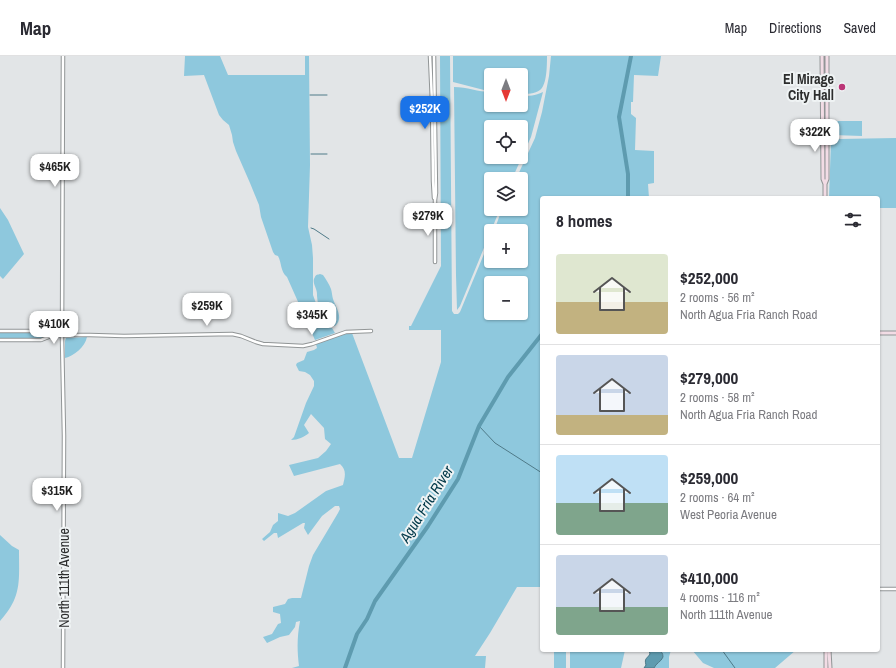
<!DOCTYPE html>
<meta charset="utf-8">
<style>
body{margin:0;font-family:"Archivo Narrow",sans-serif;background:#f2f2f3;color:#2b2b33;height:100vh;display:flex;flex-direction:column;font-size:15px;white-space:nowrap}
*{box-sizing:border-box;margin:0}
p{font-size:13px;color:#7c7c81}
.icon{flex:none;width:22px;height:22px;fill:none;stroke:currentColor;stroke-width:2;stroke-linecap:round;stroke-linejoin:round}
.map{position:relative;flex:1;overflow:hidden}
.details{position:absolute;left:540px;top:140px;width:340px;height:456px;display:flex;flex-direction:column;background:#fff;border-radius:4px;box-shadow:0 1px 3px #0004}
.details>*{flex:none}
.needle{width:26px;rotate:180deg}
.controls{position:absolute;left:484px;top:12px;display:grid;gap:8px}
.controls a{display:grid;place-items:center;width:44px;height:44px;border-radius:4px;background:#fff;box-shadow:0 1px 3px #0004;font-size:20px}
.price{position:absolute;translate:-50% -34px;padding:0 9px;border-radius:8px;background:#fff;color:#222;font-size:13px;line-height:26px;filter:drop-shadow(0 1px 2px #0008)}
.price::after{content:'';position:absolute;left:50%;top:24px;width:12px;height:9px;margin-left:-6px;background:inherit;clip-path:polygon(0 0,100% 0,50% 100%)}
.price.current{background:#1a73e8;color:#fff}
ul{padding:0;list-style:none}
li{display:flex;align-items:center;gap:12px;height:100px;padding:0 16px}
li+li{border-top:1px solid #e1e1e2}
li span{display:grid;place-items:center;flex:none;width:112px;height:80px;border-radius:4px;color:#555}
li>.icon{margin-inline-start:auto}
span .icon{width:48px;height:48px;fill:#fffc;stroke-width:1}
li b{font-size:17px}
h2{display:flex;justify-content:space-between;align-items:center;height:48px;padding:0 16px;font-size:17px}
header{display:flex;align-items:center;gap:24px;box-sizing:border-box;height:56px;padding:0 20px;background:#fff;border-bottom:1px solid #e1e1e2}
header strong{font-size:19px}
nav{display:flex;gap:22px;margin-inline-start:auto;font-size:14px}
.map>svg:first-child{display:block}
.green{fill:#8ec8dd;fill-rule:evenodd}
.water{fill:#5e9baf;stroke:#4f7a88}
.lines{fill:none;stroke-linecap:round;stroke-linejoin:round}
.stream{stroke:#4f7a88;stroke-width:1}
.river{stroke:#5e9baf;stroke-width:4}
.tertiary-casing{stroke:#919596;stroke-width:4.5}
.secondary-casing{stroke:#919596;stroke-width:5}
.tertiary{stroke:#fff;stroke-width:2.5}
.secondary{stroke:#f2dce5;stroke-width:3}
.poi-dot{fill:#bb3577;stroke:#eff3f4;stroke-width:1.5}
.labels{text-anchor:middle;dominant-baseline:central;stroke-width:4;stroke-linejoin:round;paint-order:stroke}
.poi-label{font-size:14px;font-weight:bold;fill:#2c2d2d;stroke:#eff3f4;text-anchor:end}
.street-label{font-size:14px;fill:#2c2d2d;stroke:#eff3f4}
.water-label{font-size:15px;font-style:italic;fill:#003848;stroke:#eff3f4}
</style>
<header>
<strong>Map</strong>
<nav><a>Map</a><a>Directions</a><a>Saved</a></nav>
</header>
<div class="map">
<svg width="896" height="612" viewBox="0 0 896 612">
<rect width="100%" height="100%" fill="#e2e5e7"/>
<path class="green" d="M185,0H220L228,19H305V0H309L310,109L308,171L312,189L313,202V239L324,269L332,272L335,277L315,284L287,221C280,215 282,207 278,200L275,199L273,196L261,161L259,149L250,127L236,95L233,86L232,79L229,69L223,64L219,59L204,19L184,20Z
M440,0H450L452,255L454,258H458L460,256L491,181V205H521V175H494L502,153H521V123H516L535,82L542,56L549,20L551,0H661L658,20L634,19L633,46H631V58L636,62L635,94L654,95V127L648,128L649,142H542V531H517L490,577L475,600H486L485,612H292L299,610C297,594 297,581 300,565L296,566L295,571L289,579L280,581L267,587L263,581L272,578L278,568L281,567L280,558L273,556V551L285,548L288,543L292,542H301L309,510L313,499L338,457L340,453L339,450H335L322,460L308,479L304,472L305,467H303L278,482L277,477H274L264,485L262,483L270,476L273,469L278,465V457L288,460L295,457L326,435L343,429C345,421 347,414 340,408L294,420L289,409L318,402L326,395L331,388L325,383L324,372L311,358L304,369L309,377C304,381 298,384 291,384L294,381L306,347L314,330V325L310,319L305,316L299,315L296,309L297,307L304,304L307,296L314,294L317,292L316,288L342,278L352,277L399,402H412L441,306V274H409V270H411L441,210ZM491,227H521V257H491Z
M453,0H547C547,9 547,29 540,34C535,38 527,38 521,38V19H491V34H484L453,26Z
M454,31C467,31 478,36 491,36V49H521V40C529,40 535,40 543,36L531,81L512,123H491V153H500L460,250L457,254L456,219ZM491,71H521V101H491Z
M831,65H862V80L833,79V77L830,76Z
M896,82V152H878V142H829L831,85L833,84L839,83Z
M0,152L8,164L24,198L3,223L0,220Z
M320,218L323,219C326,223 329,228 331,233C332,236 332,240 333,243C336,252 344,262 335,270H328C320,263 318,250 317,240C317,237 317,236 316,233C315,230 312,225 315,221C316,218 318,219 320,218Z
M0,276H42L47,277L48,279L43,282L0,283Z
M87,281C85,291 74,300 65,302V285L66,282Z
M0,479L12,490L19,494C19,525 22,541 0,565Z
M554,594H566V612H554Z
M570,594H625L621,612H570Z
M649,594H671L669,601V612H644L646,609C644,602 647,603 650,598Z
M692,594H796L775,612H714L703,607Z"/>
<path class="water" d="M649,594C656,594 663,593 663,601C661,606 656,607 654,612H644L646,609C644,602 647,603 650,598Z"/>
<g class="lines">
<path class="stream" d="M310,39H327
M311,98H327
M311,172L314,173L329,183
M479,370L495,387L542,417
M722,594L735,612"/>
<path class="river" d="M628,142V118L619,61L631,0
M345,612L357,578L367,563L375,545L428,470L458,423L479,370L508,321L542,278"/>
<g class="tertiary-casing">
<path id="tertiary" d="M63,0L62,283L64,380L63,612
M430,0L432,46L433,125L434,142
M434,0L436,137L435,144V206
M0,275H42L50,277H57L61,279
M0,284H41L51,280L62,279H90L124,280L232,278L241,280L256,286L263,288L303,290L312,288L346,276L371,275
M878,533H896"/>
</g>
<g class="secondary-casing">
<path id="secondary" d="M822,0L823,123L825,128
M825,142V128L827,123V0
M878,277H896
M826,594V612
M829,594L830,612"/>
</g>
<use href="#tertiary" class="tertiary"/>
<use href="#secondary" class="secondary"/>
</g>
<circle class="poi-dot" cx="842" cy="31" r="4"/>
<g class="labels">
<g class="poi-label">
<text x="834" y="23">El Mirage<tspan x="834" dy="16">City Hall</tspan></text>
</g>
<g class="street-label">
<text transform="translate(64 522) rotate(-90)">North 111th Avenue</text>
</g>
<g class="water-label">
<text transform="translate(426 448) rotate(-58)">Agua Fria River</text>
</g>
</g>
</svg>
<div class="controls">
<a><svg class="needle" viewBox="-14 -14 28 28"><path d="M0-13l5 13h-10z" fill="#e53935"/><path d="M0 13l5-13h-10z" fill="#7c7c81"/></svg></a>
<a><svg class="icon" aria-label="locate" viewBox="0 0 24 24"><circle cx="12" cy="12" r="6"/><path d="M12 2v4M12 18v4M2 12h4M18 12h4"/></svg></a>
<a><svg class="icon" aria-label="layers" viewBox="0 0 24 24"><path d="M12 4l9 5-9 5-9-5zM3 14l9 5 9-5"/></svg></a>
<a>+</a>
<a>−</a>
</div>
<b class="price current" style="left:425px;top:74px">$252K</b>
<b class="price" style="left:815px;top:97px">$322K</b>
<b class="price" style="left:55px;top:132px">$465K</b>
<b class="price" style="left:428px;top:181px">$279K</b>
<b class="price" style="left:207px;top:271px">$259K</b>
<b class="price" style="left:312px;top:280px">$345K</b>
<b class="price" style="left:54px;top:289px">$410K</b>
<b class="price" style="left:57px;top:456px">$315K</b>
<section class="details">
<h2>8 homes<svg class="icon" aria-label="filters" viewBox="0 0 24 24"><path d="M4 7h16M4 17h16"/><circle cx="9" cy="7" r="2"/><circle cx="15" cy="17" r="2"/></svg></h2>
<ul>
<li><span style="background:linear-gradient(#dfe7d0 60%,#c2b280 0)"><svg class="icon" aria-label="home" viewBox="0 0 24 24"><path d="M3 11l9-7 9 7M6 9v11h12V9"/></svg></span><div><b>$252,000</b><p>2 rooms · 56 m²</p><p>North Agua Fria Ranch Road</p></div></li>
<li><span style="background:linear-gradient(#c9d6e8 75%,#c2b280 0)"><svg class="icon" aria-label="home" viewBox="0 0 24 24"><path d="M3 11l9-7 9 7M6 9v11h12V9"/></svg></span><div><b>$279,000</b><p>2 rooms · 58 m²</p><p>North Agua Fria Ranch Road</p></div></li>
<li><span style="background:linear-gradient(#bfe0f5 60%,#7fa58c 0)"><svg class="icon" aria-label="home" viewBox="0 0 24 24"><path d="M3 11l9-7 9 7M6 9v11h12V9"/></svg></span><div><b>$259,000</b><p>2 rooms · 64 m²</p><p>West Peoria Avenue</p></div></li>
<li><span style="background:linear-gradient(#c9d6e8 65%,#7fa58c 0)"><svg class="icon" aria-label="home" viewBox="0 0 24 24"><path d="M3 11l9-7 9 7M6 9v11h12V9"/></svg></span><div><b>$410,000</b><p>4 rooms · 116 m²</p><p>North 111th Avenue</p></div></li>
</ul>
</section>
</div>
